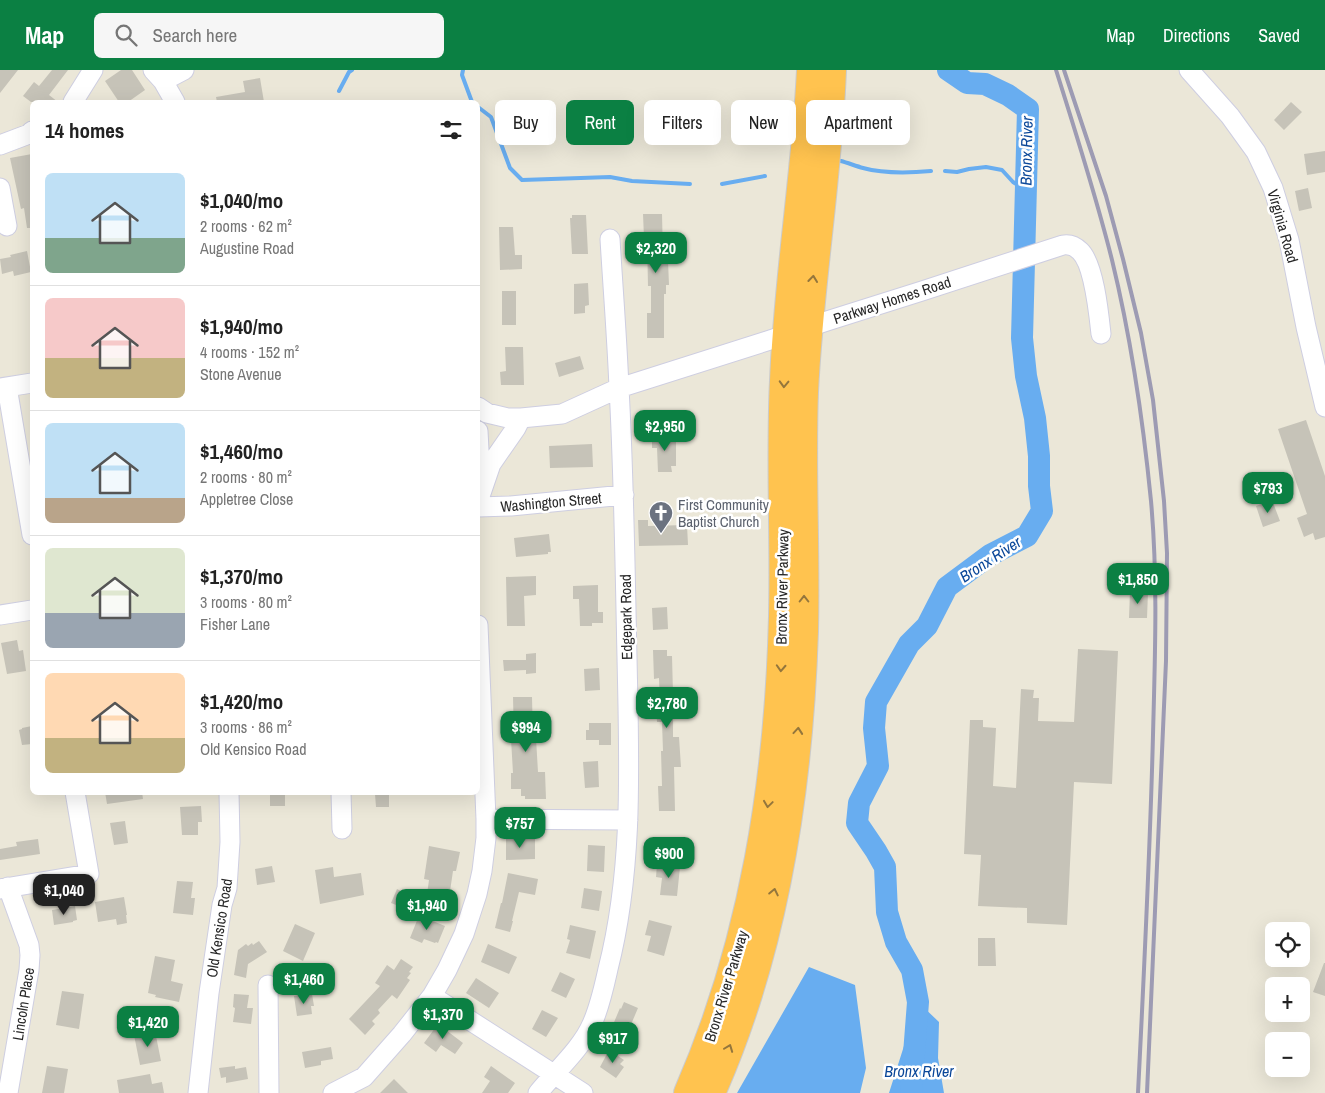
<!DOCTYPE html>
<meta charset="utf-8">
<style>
body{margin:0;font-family:"Archivo Narrow",sans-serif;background:#f6f6f6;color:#222;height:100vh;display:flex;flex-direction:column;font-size:19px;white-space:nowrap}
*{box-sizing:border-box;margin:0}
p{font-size:16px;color:#767676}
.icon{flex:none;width:28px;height:28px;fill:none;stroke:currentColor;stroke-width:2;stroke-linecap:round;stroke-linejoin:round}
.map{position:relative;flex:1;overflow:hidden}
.details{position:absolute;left:30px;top:30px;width:450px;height:695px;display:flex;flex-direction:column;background:#fff;border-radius:8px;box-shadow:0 5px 20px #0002}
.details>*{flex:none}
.hud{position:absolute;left:495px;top:30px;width:475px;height:45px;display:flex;gap:10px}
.tools{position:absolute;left:1265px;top:852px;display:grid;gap:10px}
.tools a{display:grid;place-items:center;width:45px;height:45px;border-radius:8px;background:#fff;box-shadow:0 5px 20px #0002;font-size:25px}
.price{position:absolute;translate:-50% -42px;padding:0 11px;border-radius:10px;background:#0b8043;color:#fff;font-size:16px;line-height:32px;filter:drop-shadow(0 1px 2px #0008)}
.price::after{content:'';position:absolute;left:50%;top:30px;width:15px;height:11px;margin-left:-8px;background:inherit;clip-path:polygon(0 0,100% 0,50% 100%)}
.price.on{background:#222;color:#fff}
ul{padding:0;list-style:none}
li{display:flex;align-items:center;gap:15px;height:125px;padding:0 15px}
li+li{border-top:1px solid #e0e0e0}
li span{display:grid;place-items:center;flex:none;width:140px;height:100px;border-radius:8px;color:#555}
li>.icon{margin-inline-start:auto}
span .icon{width:60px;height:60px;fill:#fffc;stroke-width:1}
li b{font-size:21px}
h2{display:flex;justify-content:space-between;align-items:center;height:60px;padding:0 15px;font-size:21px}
.pill{padding:0 18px;border-radius:8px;background:#fff;box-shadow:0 5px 20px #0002;font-size:18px;line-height:45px}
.pill.on{background:#0b8043;color:#fff}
header{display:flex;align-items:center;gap:30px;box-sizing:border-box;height:70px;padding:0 25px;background:#0b8043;color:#fff}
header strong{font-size:24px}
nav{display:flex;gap:28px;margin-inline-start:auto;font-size:18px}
.search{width:350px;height:45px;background:#f6f6f6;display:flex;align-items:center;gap:12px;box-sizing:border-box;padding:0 18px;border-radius:8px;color:#767676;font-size:19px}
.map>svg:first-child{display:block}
.water{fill:#68adf0}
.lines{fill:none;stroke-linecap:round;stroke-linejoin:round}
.stream{stroke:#68adf0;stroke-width:4}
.river{stroke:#68adf0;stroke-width:22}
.building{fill:#c6c3b8}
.minor-casing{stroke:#cecee1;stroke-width:21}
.highway-casing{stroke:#cbcbcb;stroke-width:30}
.minor{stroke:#fff;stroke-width:19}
.highway{stroke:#ffc34f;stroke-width:28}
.rail{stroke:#9d9bb3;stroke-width:4}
.oneway{stroke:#94763c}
.labels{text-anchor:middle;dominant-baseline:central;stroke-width:5;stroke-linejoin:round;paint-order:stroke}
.street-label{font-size:15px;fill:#282828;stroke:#fff}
.worship-label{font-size:15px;fill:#5b616d;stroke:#fff;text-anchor:start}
.water-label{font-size:16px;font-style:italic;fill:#0a4799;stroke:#fff}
</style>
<header>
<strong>Map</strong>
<div class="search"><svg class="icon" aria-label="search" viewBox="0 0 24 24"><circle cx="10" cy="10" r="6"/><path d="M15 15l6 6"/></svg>Search here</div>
<nav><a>Map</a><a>Directions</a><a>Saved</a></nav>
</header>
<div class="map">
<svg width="1325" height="1023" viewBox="0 0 1325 1023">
<rect width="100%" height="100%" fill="#ebe7d8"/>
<path class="water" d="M809,897L855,915L866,998L860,1023H737Z
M918,932L939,952L938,988L944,1023H889Z"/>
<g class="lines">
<path class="stream" d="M463,0L462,5L472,32
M339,21L349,2L352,0
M478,37L491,47L510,98L522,110L610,107L632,111L690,114
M841,91C848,93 856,96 863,98C885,104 909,103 931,101
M945,101L957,102L969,99L986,97L1002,100L1013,112L1026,120
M722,114L765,106"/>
<path class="river" d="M911,1023L918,932L912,900L896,872L887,842L885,797L876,781L857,753L859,733L878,696L874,658L876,632L909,574L927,556L947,517L990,485L1027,466L1042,441L1039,416V386L1035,348L1026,306L1022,268L1028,39L1008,25L985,14L967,13L948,0"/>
</g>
<path class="building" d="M0,0H18L0,23Z
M52,0H68L49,25L58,32H31L23,26L34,12L39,16Z
M121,0H132L145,20L128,32H119L105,11Z
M260,8L264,32H217L216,27L245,22L243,11Z
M1291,32L1302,42L1284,60L1274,50Z
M1325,81V102L1307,105L1304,84Z
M32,84V158H27L24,138L21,139L10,88Z
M1308,118L1312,138L1299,141L1295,121Z
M643,144H662L663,186H666L667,191H668L669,215H666V224H664V268H647V243H651V216H648L647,168H644Z
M572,145H586L588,184H572L570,148H572Z
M499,157H513L515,185H522V199L500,200Z
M27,181L31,202L14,206L13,201L2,204L0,189L11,187L10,185Z
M588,213L589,235L585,236V243L574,244V214Z
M502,221H516V255H502Z
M505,277H523L524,315H501L500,302L506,301Z
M580,286L584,299L559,307L555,293Z
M1306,350L1325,406V467L1315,470L1313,463L1304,467L1297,448L1307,444L1278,359Z
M652,365H676V396H671L672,402H658L657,378H652Z
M592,374L593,397L550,398L549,376Z
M1272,430L1280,451L1263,457L1256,436Z
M638,450H648V456L687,455L688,475L639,476Z
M549,464L551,482H548V484L516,487L514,468Z
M536,506V525L524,526L525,556H507L506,507Z
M598,515V542H603V553H592V556H580L579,529H573V516Z
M1130,521L1148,522L1147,548H1129Z
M667,537L668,559L653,560L652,538Z
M17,570L19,581L23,580L26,601L7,604L1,573Z
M1078,579L1118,581L1112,714L1074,712L1067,855L1027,853V838L978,836L981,785L964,784L970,650H983V657L996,658L993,716L1016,718L1021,619L1034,620L1033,628H1039L1038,651L1074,652Z
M653,580H667V586H672L673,624H676V639L673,640V667H679L681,697H674L675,741H659L658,716H662L661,681H663L662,652H657L656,635H660L659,608L654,609Z
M536,583V603L526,604V600L504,601L503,590H526V584Z
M599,598L600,620L585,621L584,599Z
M513,627H532L533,669L536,668L538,702H545L546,729H525V726H521V719H511V703H513L511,669H514Z
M589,653H611V675H599V670H586V660H589Z
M32,656V674L22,675L19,660L22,659V658Z
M598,691L599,717L585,718L583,692Z
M105,722H142L143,729L107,734Z
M270,722H285V736H270Z
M375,724H389V737H376Z
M201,736L202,752H198V765H182L180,737Z
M125,751L128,773L114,775L110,753Z
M535,767V789L506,790V768Z
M38,769L40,784L0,790V779L17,776L16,772Z
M588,775L605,776L604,802L587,801Z
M429,776L460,782L456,801H453L449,828L427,824L429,810L424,809Z
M657,794L680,797L677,826L660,825L662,808L656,807Z
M272,796L275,812L257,815L255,799Z
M333,797L334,807L361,803L364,825L320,834L315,800Z
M508,803L538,809L535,825L519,822L512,851H513L510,862L495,858L501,833H502Z
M177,811L193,812L191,828H195L193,845L173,843Z
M584,818L602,821L599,841L581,838Z
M397,819L409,825L404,838L391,833Z
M124,827L127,845H126L127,853L117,855L116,849L98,852L95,832Z
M75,836L77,850L73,851V852L54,855L52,840Z
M423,847L445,856L438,873L436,872L435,873L424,869L422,873L410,868L418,848L422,849Z
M649,850L672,856L664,886L647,881L651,866L645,865Z
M295,854L315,863L303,891L283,881Z
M570,855L596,861L590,889L566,883L570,870L567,869Z
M978,868H995L996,896H978Z
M259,871L267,882L248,894L246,908L234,905L238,880L246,874L248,876L252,873L253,875Z
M488,874L517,887L509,904L481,892Z
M155,886L175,890L171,911L183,914L179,932L155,927L156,925L148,923Z
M401,889L413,897L409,902L411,903L407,908L410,910L397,929L392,925L378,940L380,943L372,951L375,954L365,965L349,949L380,916L375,913L387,895L394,900Z
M1324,893H1325V926L1313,922Z
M560,902L575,909L566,928L551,921Z
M476,908L499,923L489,938L466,923Z
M62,921L84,924L79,959L56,955Z
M234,924L249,925L247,938H253L251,954L233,952L235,938L233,937Z
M312,924L314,936H311L312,944L297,946L294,926Z
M624,932L638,938L627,964L612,957L620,938L621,939Z
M542,940L558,948L546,967L532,959Z
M438,954L463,973L455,984L441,975L436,982L424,973Z
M155,961L161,991L140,995L134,965Z
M331,977L333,989L321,991V995L305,998L302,982Z
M609,980L624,990L620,994L624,997L616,1008L600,997Z
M47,996L68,999L64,1023H42Z
M235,996V999L246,997L248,1009L226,1013V1007L221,1008L219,998Z
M491,996L515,1013L508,1023H482L490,1011L484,1007Z
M150,1004L152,1014L162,1012L164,1023H119L117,1010Z
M394,1009L408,1023H380Z"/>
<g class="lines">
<g class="minor-casing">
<path id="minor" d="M153,0L163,11L175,32
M1189,0L1230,46L1256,82L1273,118L1289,170L1306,257L1325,337
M163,11L184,0
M73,32L93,0
M0,75L29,64L32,61
M0,118L7,156
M7,317L32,465
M0,318L32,313
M478,337L487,343L508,348H521L562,344L619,318L767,271L827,251L922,221L1063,175C1069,174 1075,176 1080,181C1094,194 1099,245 1101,264
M478,361L480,399L478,412
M478,432L491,394L516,358L521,348
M478,437L511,436L624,425
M0,545L32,540
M341,722L342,759
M486,749L628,750
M8,817L29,875L30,885L29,900L8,1023
M0,819L89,804L75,722
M268,915L269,1023
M432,926L583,1023
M198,1023L209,923L222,835L227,818L230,772L229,722
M333,1023L364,1007L402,964L432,926L447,900L464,864L477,824L482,801L486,768V749L478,555
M538,1023C555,1002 582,978 592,954C600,936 604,917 608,899C634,797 629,691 627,587C625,498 624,408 619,318C617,268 613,219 610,169"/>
</g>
<g class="highway-casing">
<path id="highway" d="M688,1023C754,872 779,710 783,546C785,468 780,390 784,311C788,207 806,104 811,0
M711,1023C775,879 799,718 804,561C806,481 801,402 804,322C809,214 828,108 832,0"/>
</g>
<use href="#minor" class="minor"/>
<use href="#highway" class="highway"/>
<path class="rail" d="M1056,0C1076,63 1096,126 1112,190C1131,268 1143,350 1151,431C1158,508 1155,587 1153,665C1150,784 1144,904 1138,1023
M1064,0L1106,126L1123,189L1141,263L1153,330L1164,431L1167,483L1166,591L1147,1023"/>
</g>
<defs><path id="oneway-chevron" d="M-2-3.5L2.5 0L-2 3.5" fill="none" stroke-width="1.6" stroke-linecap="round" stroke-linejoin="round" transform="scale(1.25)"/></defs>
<g class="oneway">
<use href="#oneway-chevron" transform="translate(813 209) rotate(-84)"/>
<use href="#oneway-chevron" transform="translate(784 314) rotate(92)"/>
<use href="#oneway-chevron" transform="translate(804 529) rotate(-90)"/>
<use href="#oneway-chevron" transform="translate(781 598) rotate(93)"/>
<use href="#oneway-chevron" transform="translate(798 661) rotate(-85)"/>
<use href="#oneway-chevron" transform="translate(768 734) rotate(98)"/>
<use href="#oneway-chevron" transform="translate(774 822) rotate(-78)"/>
<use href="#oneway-chevron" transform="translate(729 978) rotate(-69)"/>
</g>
<defs>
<g id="church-pin" transform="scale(1.25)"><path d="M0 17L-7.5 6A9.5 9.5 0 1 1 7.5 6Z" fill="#6b7280" stroke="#fff"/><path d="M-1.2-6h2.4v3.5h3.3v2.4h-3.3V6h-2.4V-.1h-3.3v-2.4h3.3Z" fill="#fff"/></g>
</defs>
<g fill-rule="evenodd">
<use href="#church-pin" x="661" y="443"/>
</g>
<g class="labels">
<g class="street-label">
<text transform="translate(1283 156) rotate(74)">Virginia Road</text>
<text transform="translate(892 230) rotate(-18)">Parkway Homes Road</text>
<text transform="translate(551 432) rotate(-5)">Washington Street</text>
<text transform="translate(782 517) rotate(-89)">Bronx River Parkway</text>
<text transform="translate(626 547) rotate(-91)">Edgepark Road</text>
<text transform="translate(219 858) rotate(-81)">Old Kensico Road</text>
<text transform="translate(726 916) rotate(-73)">Bronx River Parkway</text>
<text transform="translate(23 934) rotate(-81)">Lincoln Place</text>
</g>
<g class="worship-label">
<text x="678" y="434">First Community<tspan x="678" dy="17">Baptist Church</tspan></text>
</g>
<g class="water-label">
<text transform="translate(1026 81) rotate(-89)">Bronx River</text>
<text transform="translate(990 489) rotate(-33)">Bronx River</text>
<text x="919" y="1001">Bronx River</text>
</g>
</g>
</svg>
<div class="tools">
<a><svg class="icon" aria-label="locate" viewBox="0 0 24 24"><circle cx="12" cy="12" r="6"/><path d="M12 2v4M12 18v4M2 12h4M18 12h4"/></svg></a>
<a>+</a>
<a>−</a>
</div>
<b class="price" style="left:656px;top:204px">$2,320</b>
<b class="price" style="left:665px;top:382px">$2,950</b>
<b class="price" style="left:1268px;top:444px">$793</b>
<b class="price" style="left:1138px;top:535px">$1,850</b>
<b class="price" style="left:667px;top:659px">$2,780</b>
<b class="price" style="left:526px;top:683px">$994</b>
<b class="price" style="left:520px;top:779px">$757</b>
<b class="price" style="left:669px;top:809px">$900</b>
<b class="price on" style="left:64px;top:846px">$1,040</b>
<b class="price" style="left:427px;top:861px">$1,940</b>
<b class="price" style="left:304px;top:935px">$1,460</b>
<b class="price" style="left:443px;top:970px">$1,370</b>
<b class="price" style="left:148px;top:978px">$1,420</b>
<b class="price" style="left:613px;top:994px">$917</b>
<div class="hud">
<a class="pill">Buy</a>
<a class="pill on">Rent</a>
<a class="pill">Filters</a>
<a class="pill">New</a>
<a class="pill">Apartment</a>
</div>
<section class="details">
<h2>14 homes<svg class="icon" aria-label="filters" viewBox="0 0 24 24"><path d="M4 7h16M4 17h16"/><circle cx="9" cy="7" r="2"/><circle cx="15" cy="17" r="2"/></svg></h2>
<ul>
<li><span style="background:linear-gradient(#bfe0f5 65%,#7fa58c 0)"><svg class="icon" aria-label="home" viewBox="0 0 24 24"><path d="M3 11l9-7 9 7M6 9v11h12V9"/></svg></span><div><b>$1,040/mo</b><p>2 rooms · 62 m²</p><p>Augustine Road</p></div></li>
<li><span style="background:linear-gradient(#f6c9c9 60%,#c2b280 0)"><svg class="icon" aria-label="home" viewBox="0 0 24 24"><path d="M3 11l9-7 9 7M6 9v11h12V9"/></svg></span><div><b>$1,940/mo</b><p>4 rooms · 152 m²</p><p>Stone Avenue</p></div></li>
<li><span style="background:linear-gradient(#bfe0f5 75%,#b9a48a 0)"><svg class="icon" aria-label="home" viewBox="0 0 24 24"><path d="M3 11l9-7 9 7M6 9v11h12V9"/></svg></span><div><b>$1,460/mo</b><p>2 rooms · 80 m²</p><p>Appletree Close</p></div></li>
<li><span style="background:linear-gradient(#dfe7d0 65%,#9aa5b1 0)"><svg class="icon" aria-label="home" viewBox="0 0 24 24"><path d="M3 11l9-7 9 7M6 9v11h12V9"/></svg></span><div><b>$1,370/mo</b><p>3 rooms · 80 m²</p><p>Fisher Lane</p></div></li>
<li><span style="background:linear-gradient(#ffd9b3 65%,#c2b280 0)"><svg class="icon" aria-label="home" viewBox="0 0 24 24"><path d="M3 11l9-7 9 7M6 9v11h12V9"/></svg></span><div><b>$1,420/mo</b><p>3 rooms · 86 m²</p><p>Old Kensico Road</p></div></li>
</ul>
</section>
</div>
